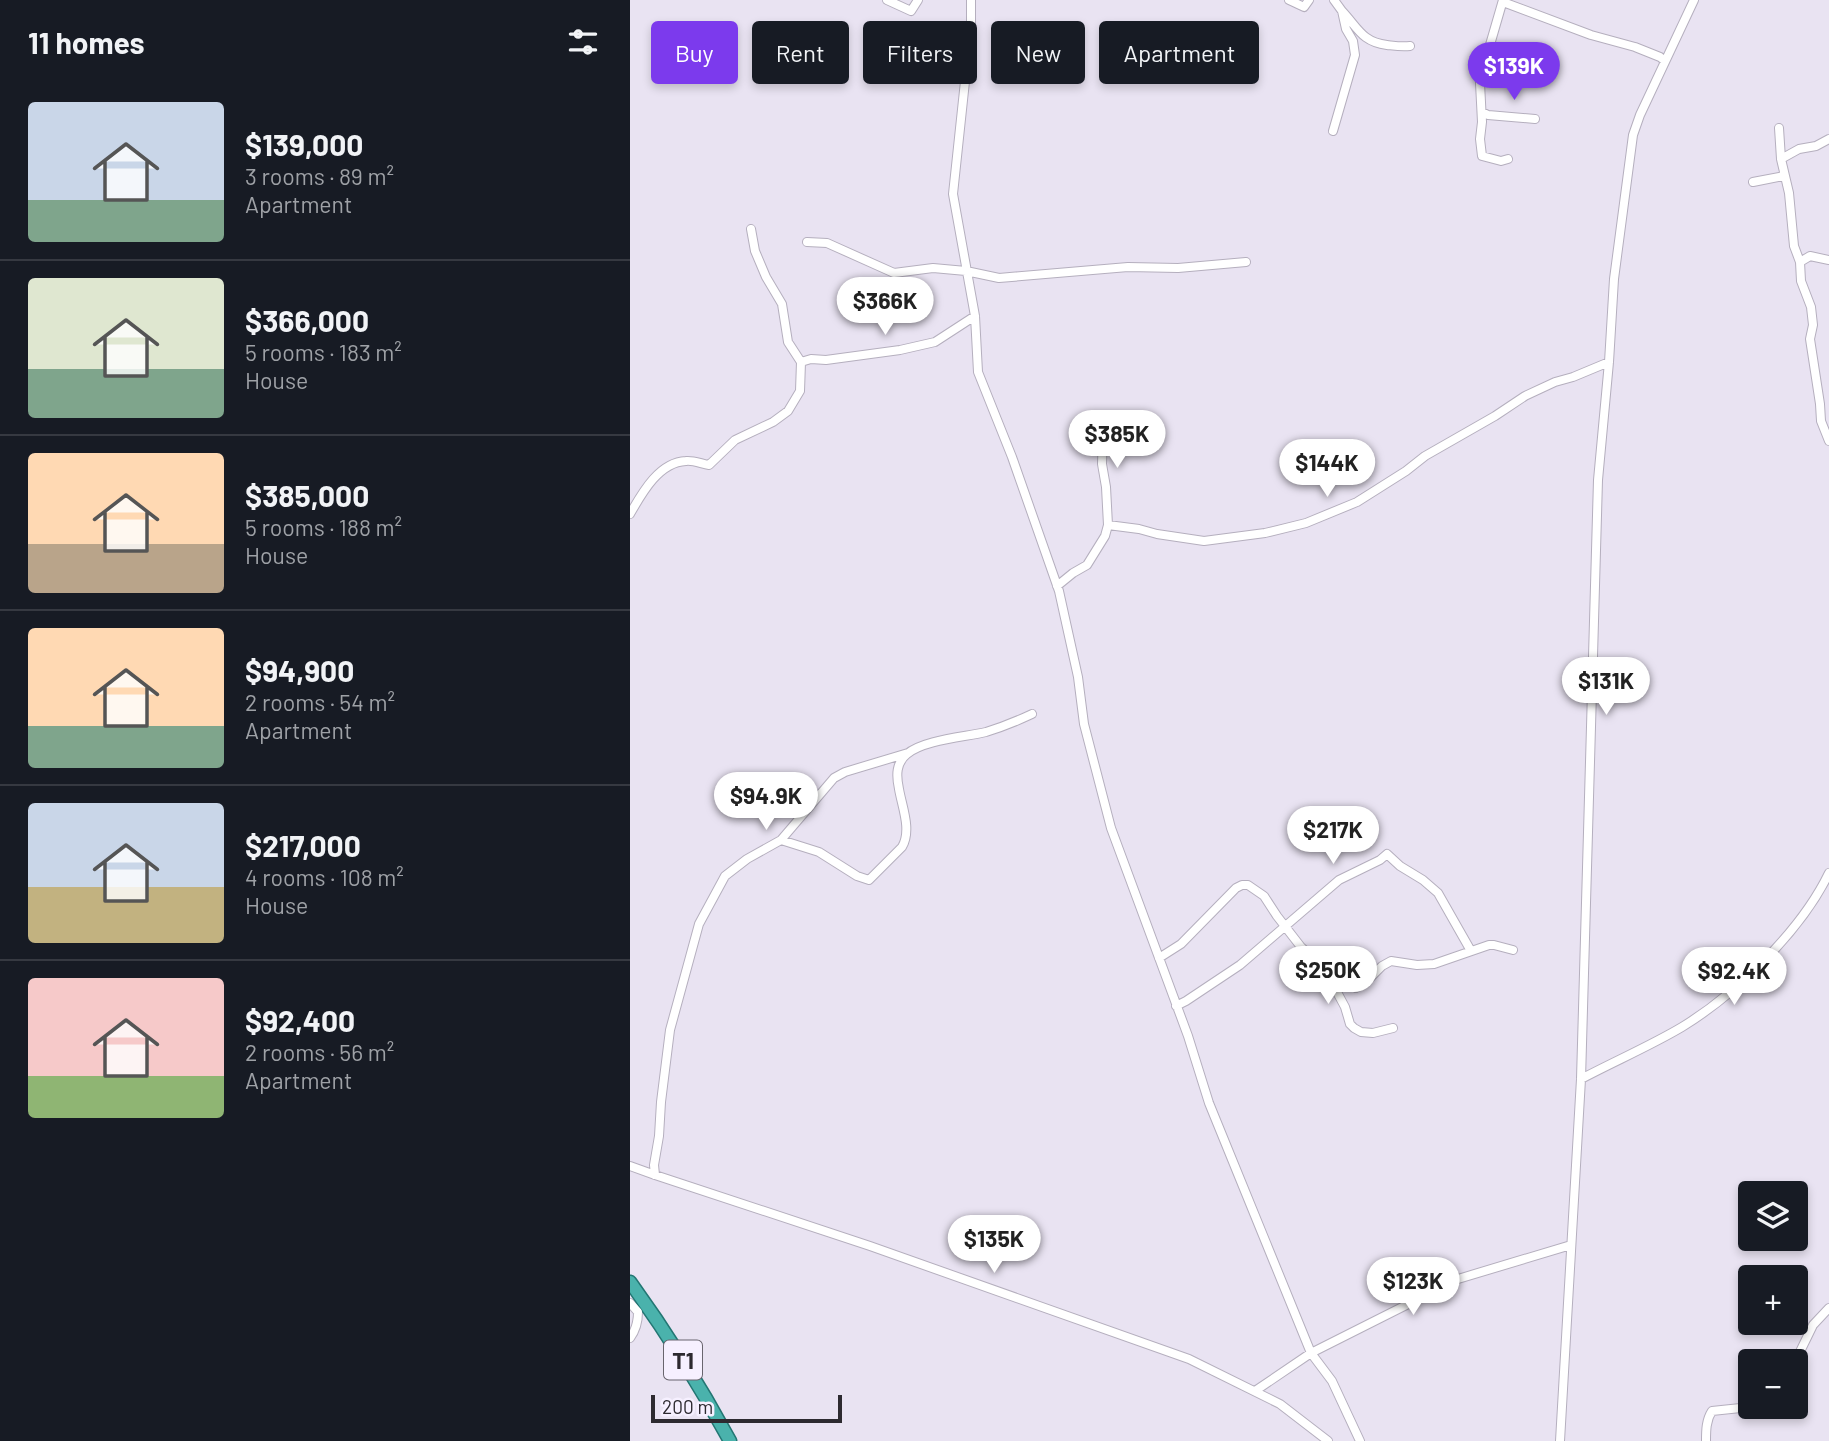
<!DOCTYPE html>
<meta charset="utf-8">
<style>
body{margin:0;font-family:Barlow,sans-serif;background:#20242c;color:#f1f3f6;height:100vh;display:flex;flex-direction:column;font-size:26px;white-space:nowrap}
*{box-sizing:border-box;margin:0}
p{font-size:23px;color:#9ea1a6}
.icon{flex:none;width:38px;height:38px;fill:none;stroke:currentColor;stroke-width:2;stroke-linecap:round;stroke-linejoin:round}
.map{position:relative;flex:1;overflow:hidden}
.details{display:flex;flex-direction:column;background:#171b24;width:630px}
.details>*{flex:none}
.hud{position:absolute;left:21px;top:21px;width:665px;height:63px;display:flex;gap:14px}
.controls{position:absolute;left:1108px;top:1181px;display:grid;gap:14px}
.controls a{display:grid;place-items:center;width:70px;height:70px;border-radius:7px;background:#171b24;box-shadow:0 4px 10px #0003;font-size:35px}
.scale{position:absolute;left:21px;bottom:18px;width:191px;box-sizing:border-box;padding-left:7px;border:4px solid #2d2a30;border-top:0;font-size:19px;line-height:24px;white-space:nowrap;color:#2d2a30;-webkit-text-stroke:5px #f6f0ff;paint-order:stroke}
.price{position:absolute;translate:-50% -60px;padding:0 16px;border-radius:24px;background:#fff;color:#222;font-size:23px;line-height:46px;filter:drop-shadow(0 2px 4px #0008)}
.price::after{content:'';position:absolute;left:50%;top:42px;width:21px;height:16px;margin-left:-10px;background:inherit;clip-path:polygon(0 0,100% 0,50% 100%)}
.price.current{background:#7c3aed;color:#fff}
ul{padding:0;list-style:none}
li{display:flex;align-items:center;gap:21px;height:175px;padding:0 28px}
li+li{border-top:2px solid #363941}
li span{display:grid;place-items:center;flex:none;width:196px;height:140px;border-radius:7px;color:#555}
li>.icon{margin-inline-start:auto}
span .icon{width:84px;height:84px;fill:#fffc;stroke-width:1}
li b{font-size:30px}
h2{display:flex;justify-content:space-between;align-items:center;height:84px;padding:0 28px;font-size:30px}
.tag{padding:0 24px;border-radius:7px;background:#171b24;box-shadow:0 4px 10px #0003;font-size:24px;line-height:63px}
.tag.current{background:#7c3aed;color:#fff}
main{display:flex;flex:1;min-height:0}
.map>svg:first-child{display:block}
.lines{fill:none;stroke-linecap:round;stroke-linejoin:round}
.minor-casing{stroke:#b5afbe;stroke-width:10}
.trunk-casing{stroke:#237673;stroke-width:15}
.minor{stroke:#fff;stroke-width:8}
.trunk{stroke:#4ab2ac;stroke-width:12}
.labels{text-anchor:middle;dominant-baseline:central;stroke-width:5;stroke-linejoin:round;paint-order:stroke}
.shield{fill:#f6f0ff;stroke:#69656e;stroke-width:2}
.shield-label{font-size:23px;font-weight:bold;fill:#2d2a30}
</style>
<main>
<section class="details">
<h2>11 homes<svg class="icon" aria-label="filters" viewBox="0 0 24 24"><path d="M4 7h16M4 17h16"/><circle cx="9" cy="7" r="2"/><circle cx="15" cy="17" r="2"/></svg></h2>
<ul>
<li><span style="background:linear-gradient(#c9d6e8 70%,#7fa58c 0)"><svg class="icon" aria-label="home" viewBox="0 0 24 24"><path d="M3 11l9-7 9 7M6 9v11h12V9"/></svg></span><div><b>$139,000</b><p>3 rooms · 89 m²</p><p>Apartment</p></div></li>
<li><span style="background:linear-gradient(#dfe7d0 65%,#7fa58c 0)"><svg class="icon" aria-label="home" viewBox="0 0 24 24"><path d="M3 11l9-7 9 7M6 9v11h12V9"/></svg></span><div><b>$366,000</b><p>5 rooms · 183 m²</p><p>House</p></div></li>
<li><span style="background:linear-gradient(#ffd9b3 65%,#b9a48a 0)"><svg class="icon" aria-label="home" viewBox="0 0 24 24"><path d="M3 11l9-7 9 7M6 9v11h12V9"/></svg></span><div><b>$385,000</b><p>5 rooms · 188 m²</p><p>House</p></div></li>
<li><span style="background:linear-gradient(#ffd9b3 70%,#7fa58c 0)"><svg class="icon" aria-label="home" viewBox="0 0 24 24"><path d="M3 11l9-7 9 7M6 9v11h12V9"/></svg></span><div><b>$94,900</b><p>2 rooms · 54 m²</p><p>Apartment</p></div></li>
<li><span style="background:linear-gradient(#c9d6e8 60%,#c2b280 0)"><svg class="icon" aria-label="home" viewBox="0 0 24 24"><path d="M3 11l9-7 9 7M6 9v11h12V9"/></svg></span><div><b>$217,000</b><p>4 rooms · 108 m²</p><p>House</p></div></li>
<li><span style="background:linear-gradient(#f6c9c9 70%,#8fb573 0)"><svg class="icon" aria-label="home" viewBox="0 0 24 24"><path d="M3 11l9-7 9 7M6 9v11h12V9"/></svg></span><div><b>$92,400</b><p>2 rooms · 56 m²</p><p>Apartment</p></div></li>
</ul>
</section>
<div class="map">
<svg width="1199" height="1441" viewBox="0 0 1199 1441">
<rect width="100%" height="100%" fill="#e9e3f2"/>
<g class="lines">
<g class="minor-casing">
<path id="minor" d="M257,0L281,11L288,0
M341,0V25L323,194L345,316L348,372L382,457L429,591L448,677L454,724L481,828L558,1036L579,1103L681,1353L702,1381L730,1441
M659,0L674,7L679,0
M873,0L855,62L850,83L852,122L850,139L852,156L871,161L878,159
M873,2L961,35L1005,47L1030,57L1035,61
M712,11C728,28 732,42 757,45C766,46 772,47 780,46
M852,112L858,115L905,119
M1149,128L1151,159L1159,193L1164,246L1170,262
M703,131L725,55L723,41L716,29L712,11L704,0
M1151,159L1169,149L1186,146L1199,139
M1123,182L1154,176
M177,242L197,243L264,273L303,268L336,271L369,278L498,267L548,268L616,262
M1199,260L1180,256L1170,262L1171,281L1181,307L1183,325L1180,339L1190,404L1191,421L1199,441
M171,362L181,359L196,360L270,350L305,342L345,316
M469,421L473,433L472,464L476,487L478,525
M0,514C12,493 29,462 56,461C63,460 72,464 79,465L105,440L143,422L158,411L170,391L171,362L158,342L152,304L136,277L125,251L121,229
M427,586L443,573L457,565L475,536L478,525L509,529L527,534L574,541L635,533L676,523L727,502L776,471L795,456L865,416L895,396L925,382L943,377L979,362
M151,840L204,778L215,772L278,753
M529,958L551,944L606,888L612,885H618L634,896L647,916L671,947L691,965L708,994L715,1007L720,1024L724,1028L731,1032L743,1033L763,1028
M726,988L740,978L752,966L761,961L787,965L804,964L859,945H864L883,950
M546,1006L556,1001L610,965L709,880L750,860L757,854L770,866L793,880L808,893L841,951
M951,1079C985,1061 1020,1046 1052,1027C1106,994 1171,931 1199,873
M0,1166L25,1175L240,1246L559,1359L650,1404L698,1441
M25,1175L24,1165L29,1136L31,1102L40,1030L69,924L95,876L117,859L151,840L189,852L227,876L239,880L272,847C282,830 272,807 269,789C266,775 266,763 277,754C293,740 335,737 356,732C372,727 387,721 402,714
M0,1303L8,1312C8,1322 6,1330 0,1338
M1165,1362L1183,1325L1199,1308
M625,1391L681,1353L828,1279L941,1245
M930,1441L951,1079L968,480L979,362L984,279L1003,135L1010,115L1064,0
M1076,1441C1076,1431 1076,1420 1082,1411L1120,1407"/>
</g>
<g class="trunk-casing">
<path id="trunk" d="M0,1282C37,1333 70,1386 100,1441"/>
</g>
<use href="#minor" class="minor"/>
<use href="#trunk" class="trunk"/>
</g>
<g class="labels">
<rect class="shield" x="34" y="1340.5" width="38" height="39" rx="5"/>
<g class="shield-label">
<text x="53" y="1360">T1</text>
</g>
</g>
</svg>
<div class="controls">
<a><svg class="icon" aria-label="layers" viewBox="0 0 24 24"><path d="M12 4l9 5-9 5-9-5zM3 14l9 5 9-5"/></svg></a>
<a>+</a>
<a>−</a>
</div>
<div class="scale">200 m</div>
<b class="price current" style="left:884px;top:102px">$139K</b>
<b class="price" style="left:255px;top:337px">$366K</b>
<b class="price" style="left:487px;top:470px">$385K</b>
<b class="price" style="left:697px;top:499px">$144K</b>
<b class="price" style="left:976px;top:717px">$131K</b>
<b class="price" style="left:136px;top:832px">$94.9K</b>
<b class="price" style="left:703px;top:866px">$217K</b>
<b class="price" style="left:698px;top:1006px">$250K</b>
<b class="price" style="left:1104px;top:1007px">$92.4K</b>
<b class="price" style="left:364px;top:1275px">$135K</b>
<b class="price" style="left:783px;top:1317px">$123K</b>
<div class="hud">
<a class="tag current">Buy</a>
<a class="tag">Rent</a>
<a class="tag">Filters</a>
<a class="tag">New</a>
<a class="tag">Apartment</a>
</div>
</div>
</main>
